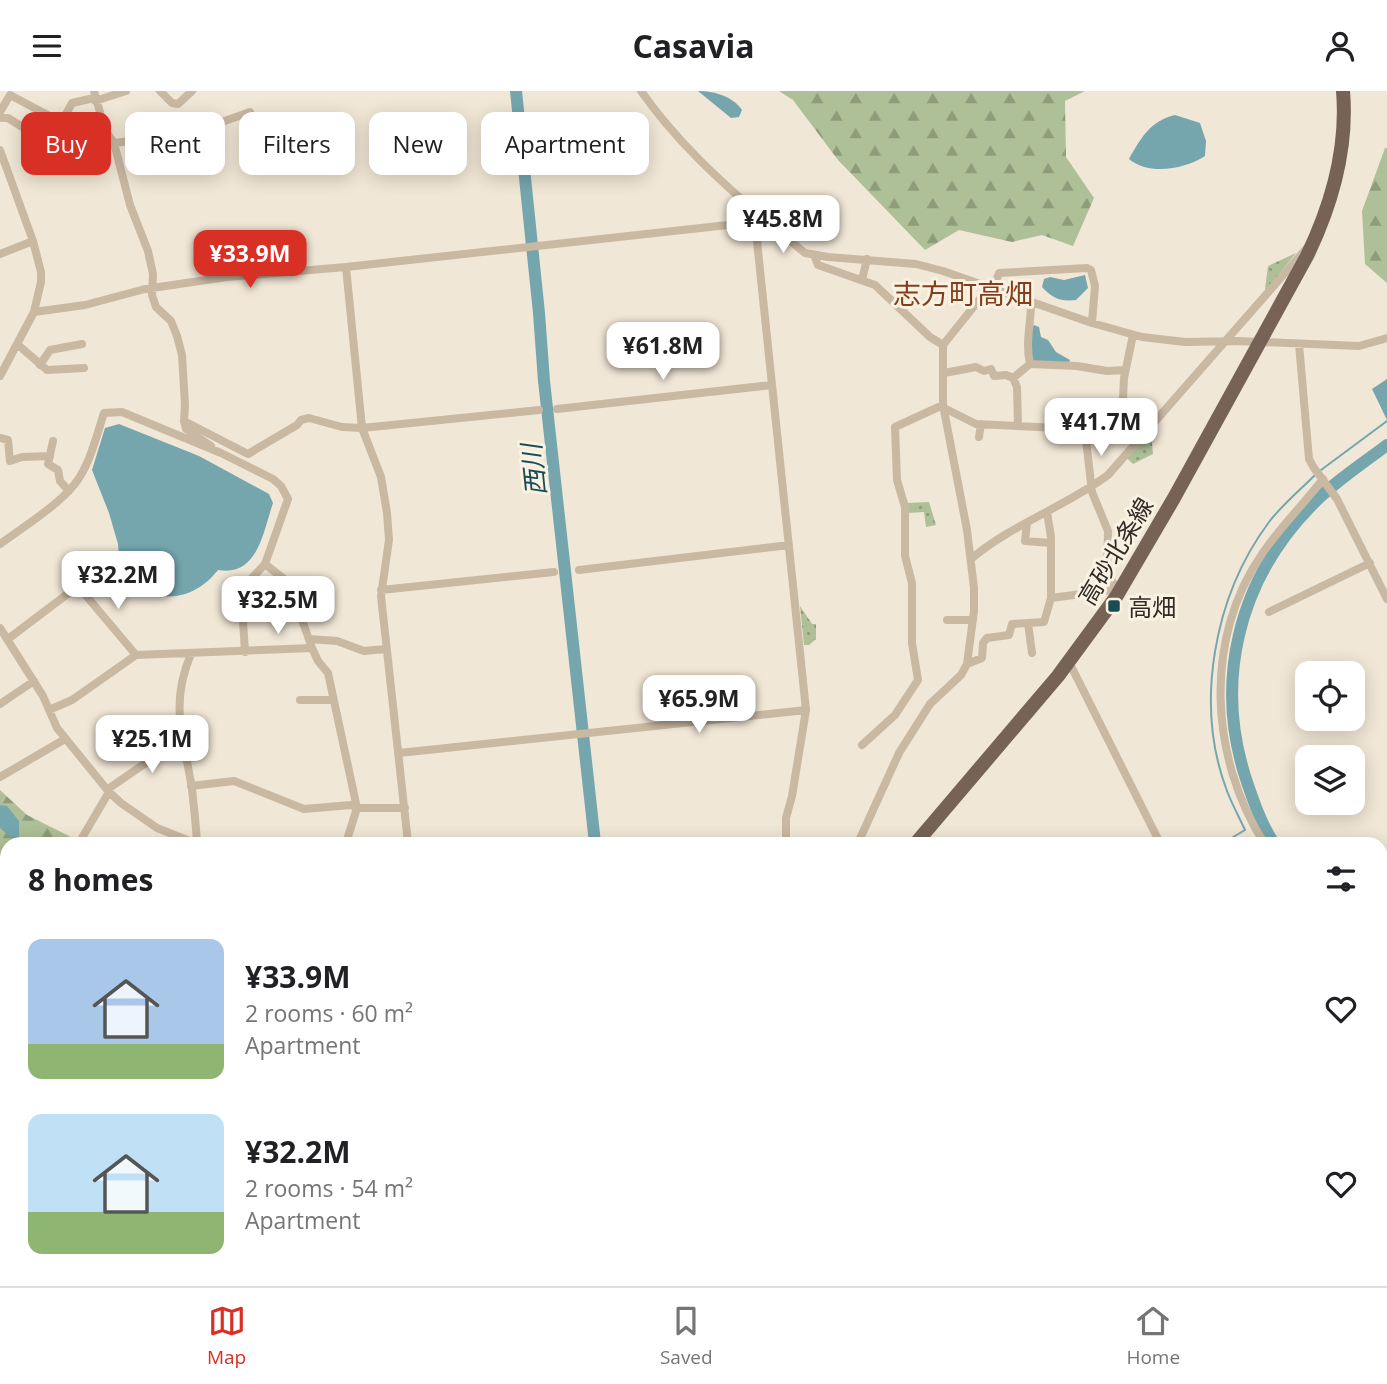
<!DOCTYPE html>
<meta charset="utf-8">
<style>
body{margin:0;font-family:"Open Sans","Noto Sans JP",sans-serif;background:#f2f2f2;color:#202124;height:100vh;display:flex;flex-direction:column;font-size:26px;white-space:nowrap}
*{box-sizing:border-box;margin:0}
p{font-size:23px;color:#757577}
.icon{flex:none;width:38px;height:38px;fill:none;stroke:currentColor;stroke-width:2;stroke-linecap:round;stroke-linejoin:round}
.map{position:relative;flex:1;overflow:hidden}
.details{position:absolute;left:0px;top:746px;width:1388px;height:450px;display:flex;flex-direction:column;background:#fff;border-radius:21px 21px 0 0;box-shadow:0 4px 18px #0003}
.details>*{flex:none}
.hud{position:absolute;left:21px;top:21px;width:700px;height:63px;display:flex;gap:14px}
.buttons{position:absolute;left:1295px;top:570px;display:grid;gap:14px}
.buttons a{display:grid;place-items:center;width:70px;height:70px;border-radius:14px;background:#fff;box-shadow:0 4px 18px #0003;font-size:35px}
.price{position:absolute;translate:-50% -60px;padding:0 16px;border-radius:14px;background:#fff;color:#222;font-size:23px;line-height:46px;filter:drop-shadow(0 2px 4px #0008)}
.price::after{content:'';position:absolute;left:50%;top:42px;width:21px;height:16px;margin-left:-10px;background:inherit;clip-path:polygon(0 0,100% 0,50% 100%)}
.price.current{background:#d93025;color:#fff}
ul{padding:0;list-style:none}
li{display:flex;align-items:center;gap:21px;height:175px;padding:0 28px}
li span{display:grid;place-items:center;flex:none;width:196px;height:140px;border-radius:14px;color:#555}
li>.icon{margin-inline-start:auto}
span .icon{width:84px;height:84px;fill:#fffc;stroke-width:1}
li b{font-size:30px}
h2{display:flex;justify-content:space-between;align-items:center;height:84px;padding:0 28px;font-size:30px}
.tag{padding:0 24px;border-radius:14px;background:#fff;box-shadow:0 4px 18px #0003;font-size:24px;line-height:63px}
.tag.current{background:#d93025;color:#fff}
header{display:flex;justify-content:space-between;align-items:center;height:91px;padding:0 28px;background:#fff;font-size:32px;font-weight:700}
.menu{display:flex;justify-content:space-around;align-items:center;height:98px;border-top:2px solid #e0e0e0;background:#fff;font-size:19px;color:#757577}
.menu a{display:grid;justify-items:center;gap:4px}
.menu .current{color:#d93025}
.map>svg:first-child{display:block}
.grass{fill:url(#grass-dots)}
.forest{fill:url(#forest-firs)}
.water{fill:#75a6ae}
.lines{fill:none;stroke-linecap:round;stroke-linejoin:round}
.stream{stroke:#75a6ae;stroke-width:2}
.river{stroke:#75a6ae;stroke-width:12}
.street{stroke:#c9b8a2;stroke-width:8}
.secondary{stroke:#9c8774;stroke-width:12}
.primary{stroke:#766355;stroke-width:14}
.poi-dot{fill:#1a4c55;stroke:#f9f1e2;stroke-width:2.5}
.labels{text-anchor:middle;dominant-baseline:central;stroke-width:6;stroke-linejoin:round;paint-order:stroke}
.street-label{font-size:24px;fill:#332b25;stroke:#f9f1e2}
.poi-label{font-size:24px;fill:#332b25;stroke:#f9f1e2;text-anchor:start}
.water-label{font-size:26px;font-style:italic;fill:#1a4c55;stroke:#f9f1e2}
.quarter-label{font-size:28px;fill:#833f1d;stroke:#f9f1e2}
</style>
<header><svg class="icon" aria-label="menu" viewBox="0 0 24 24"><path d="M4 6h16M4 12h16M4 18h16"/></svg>Casavia<svg class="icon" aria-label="person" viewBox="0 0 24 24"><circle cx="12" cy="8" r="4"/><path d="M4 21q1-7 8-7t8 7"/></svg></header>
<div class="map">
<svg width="1387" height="1195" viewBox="0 0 1387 1195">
<defs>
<pattern id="grass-dots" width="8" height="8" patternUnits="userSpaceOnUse" patternTransform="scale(1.75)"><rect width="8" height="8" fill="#aec097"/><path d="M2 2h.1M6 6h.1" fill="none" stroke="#8e9c7b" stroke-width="1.8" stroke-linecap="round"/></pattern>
<pattern id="forest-firs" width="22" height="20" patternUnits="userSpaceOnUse" patternTransform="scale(1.75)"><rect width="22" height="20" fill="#aec097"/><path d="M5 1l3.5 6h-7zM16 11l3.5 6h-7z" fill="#8e9c7b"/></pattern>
</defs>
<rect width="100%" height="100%" fill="#f1e7d6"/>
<path class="grass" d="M1296,162L1267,198H1265L1268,175Z
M1151,342L1153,363L1133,373L1127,367Z
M929,411L936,434L926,436L924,421L908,422L907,412Z
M800,515L812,533H816V548L809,554H804Z"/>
<path class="forest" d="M779,0H1085L1065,10L1066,66L1094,107L1073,155L1042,144L1012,151L959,139L925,159L838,69L793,9Z
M1385,57H1387V192L1365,173L1362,120Z
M0,699L27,724L69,745L76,752H7V812L3,811L1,840L7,852V1188H282L286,1195H0Z"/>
<path class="water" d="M698,0C713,0 733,5 742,19L739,26L731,27Z
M1175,24L1200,32L1206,50L1205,65C1185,78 1149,85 1129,68C1141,47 1150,30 1175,24Z
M1085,184L1088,197L1076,209C1061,211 1052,207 1042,196L1044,188L1050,186L1064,189Z
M1034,234L1039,236L1041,246L1048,249L1056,261L1070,269L1069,272H1035L1031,268L1032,238Z
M1387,288V329L1372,298Z
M119,333L199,365L269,403L273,412C263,441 258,486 218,479C201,501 172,514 145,499L131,501L121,488L118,453L109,422L92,379L105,337Z
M0,714L7,715L19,730V750H15L0,737Z"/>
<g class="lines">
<path class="stream" d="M1321,379L1387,330
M1223,752L1245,739C1239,726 1232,713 1227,700C1194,613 1214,505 1269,431C1282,414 1299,400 1314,385"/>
<path class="river" d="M516,0L539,222L544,290L595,752
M1274,752C1262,735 1255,714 1248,694C1213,594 1237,490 1312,414C1334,391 1362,373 1387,354
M1381,936L1387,949
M530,1195L534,1188"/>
<path class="street" d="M94,0L105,39L114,52L130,114L148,160L153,183L152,204L156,216L171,230L177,245L182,264L185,314L184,330L186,338L211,355
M160,0L172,12L178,13L192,0
M641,0C676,50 718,88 764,128
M95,10L126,0
M0,21L10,4L57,29L64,27L72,12L94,7
M0,27H8L32,42
M114,52L138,49L177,54L193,45L209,42L219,32L250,21
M0,59L33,150L41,181V191L34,221L0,285
M755,131L806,619L792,705L786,727V752
M0,163L33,150
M814,164L818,174L875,194L930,246L943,254V314L967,439L974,497V520L967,573L961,584L930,613L899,662L858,752
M346,176L362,337L381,386L387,422L389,449L381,505L408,752
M862,189L867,168
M993,198L999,182L1087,177L1091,179L1095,195L1092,232
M1031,212C1031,233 1025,251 1030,273L1077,275L1107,280L1125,279
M34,221L85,214L145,198L227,186L346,176L755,131L764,128L805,162L828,166L916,173L943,180L1092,232L1142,246L1185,251L1237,250L1359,255L1387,247
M17,253L47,279L84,277
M1299,253L1309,368L1314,377L1337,408L1387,508
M943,254L983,204L986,195
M40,274L50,259L82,253
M944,282L976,276L984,280L991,278L994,285L1006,284L1013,287L1017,296L1018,334
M1013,287L1030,273
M944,317L976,333L1081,338L1092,342L1110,340L1119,329L1142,324L1151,336
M557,318L772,294
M1122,328L1124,287L1133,244
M184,330L248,363L297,334L301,329L309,327L342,336L362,337L539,319
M1085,340L1092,401L1108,440L1107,479L1118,502
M979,346L981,333
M0,347L8,349L10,370L22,366L50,365
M53,350L48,373L58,379L60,390L69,400
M1047,421L1051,446V507L1112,499L1118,502
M1027,432L1025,450L1051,452
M0,453C22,437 57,415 74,394C90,374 96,346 104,322L122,321L221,362L273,388L281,395L288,408L265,473L241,499L245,561
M971,468C1012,433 1065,416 1108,384L1306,158
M265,473L289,492L312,557L318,570L328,582L357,717L346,752
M579,479L789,454
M381,499L554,481
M1269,521L1370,472
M947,529H973
M1028,532L1032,562
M0,537L43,605L57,637L109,701L121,712L157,737L195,752
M8,548L78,495L136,564
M309,548L337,550L364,560L386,558
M191,563C169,614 184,647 192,698C194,716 196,734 197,752
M1069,571L1160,752
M967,573L982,567L983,552L987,547L1009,544L1012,533L1044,531L1051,507
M300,609H332
M0,613L34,590
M49,619L72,609L136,564L312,557
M862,654L895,624L918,589L912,552V492L905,465V416L897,389L895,336L943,314
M399,662L806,619
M0,686L65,648
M191,695L234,690L304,718L351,714L357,717H405
M108,698L182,647
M79,752L109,701
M1264,752C1210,667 1203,548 1262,463C1280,436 1303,414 1323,388
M0,816L7,821
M1381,959L1387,972
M1381,1136H1387
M579,1188L580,1195
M1128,1188L1131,1195
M1330,1188L1333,1195
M648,1195L649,1188"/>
<path class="secondary" d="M1381,935L1387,932
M605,1188L625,1195
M759,1195L843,1188"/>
<path class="primary" d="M916,752L1058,585L1116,506L1174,407L1307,165C1332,113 1348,58 1343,0
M540,1195L545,1188"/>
</g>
<rect class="poi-dot" x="1107" y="508" width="14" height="14" rx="3.5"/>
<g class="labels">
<g class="street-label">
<text transform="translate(1115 460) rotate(-59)">高砂北条線</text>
</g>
<g class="poi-label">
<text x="1128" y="515">高畑</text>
</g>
<g class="water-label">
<text transform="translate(533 379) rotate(-96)">西川</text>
</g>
<g class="quarter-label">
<text x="963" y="202">志方町高畑</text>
</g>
</g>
</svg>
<div class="buttons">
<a><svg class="icon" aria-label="locate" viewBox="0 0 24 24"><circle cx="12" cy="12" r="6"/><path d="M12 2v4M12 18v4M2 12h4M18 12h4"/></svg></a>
<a><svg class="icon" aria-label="layers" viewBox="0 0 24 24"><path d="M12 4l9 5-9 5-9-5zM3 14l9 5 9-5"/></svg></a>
</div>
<b class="price" style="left:783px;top:164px">¥45.8M</b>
<b class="price current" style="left:250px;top:199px">¥33.9M</b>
<b class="price" style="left:663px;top:291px">¥61.8M</b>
<b class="price" style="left:1101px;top:367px">¥41.7M</b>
<b class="price" style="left:118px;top:520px">¥32.2M</b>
<b class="price" style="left:278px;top:545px">¥32.5M</b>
<b class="price" style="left:699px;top:644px">¥65.9M</b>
<b class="price" style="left:152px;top:684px">¥25.1M</b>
<div class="hud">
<a class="tag current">Buy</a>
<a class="tag">Rent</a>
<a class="tag">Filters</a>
<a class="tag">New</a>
<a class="tag">Apartment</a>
</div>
<section class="details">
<h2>8 homes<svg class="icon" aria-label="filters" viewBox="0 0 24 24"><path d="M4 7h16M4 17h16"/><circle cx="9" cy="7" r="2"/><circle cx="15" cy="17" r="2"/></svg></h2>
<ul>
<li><span style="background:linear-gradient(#a9c7e8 75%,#8fb573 0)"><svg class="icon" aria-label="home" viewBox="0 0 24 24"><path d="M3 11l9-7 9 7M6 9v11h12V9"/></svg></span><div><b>¥33.9M</b><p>2 rooms · 60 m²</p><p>Apartment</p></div><svg class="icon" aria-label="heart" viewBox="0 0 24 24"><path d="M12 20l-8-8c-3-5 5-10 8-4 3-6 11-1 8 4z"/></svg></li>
<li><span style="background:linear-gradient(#bfe0f5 70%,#8fb573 0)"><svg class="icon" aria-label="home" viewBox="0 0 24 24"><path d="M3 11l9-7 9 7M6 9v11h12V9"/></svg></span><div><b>¥32.2M</b><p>2 rooms · 54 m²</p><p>Apartment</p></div><svg class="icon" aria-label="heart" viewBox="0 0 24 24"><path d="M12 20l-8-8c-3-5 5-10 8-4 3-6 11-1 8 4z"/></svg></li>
</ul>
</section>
</div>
<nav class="menu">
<a class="current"><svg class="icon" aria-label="map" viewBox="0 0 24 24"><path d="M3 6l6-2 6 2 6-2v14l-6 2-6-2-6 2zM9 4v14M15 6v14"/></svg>Map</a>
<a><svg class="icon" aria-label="saved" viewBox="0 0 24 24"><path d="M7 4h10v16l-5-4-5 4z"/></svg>Saved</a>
<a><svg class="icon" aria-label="home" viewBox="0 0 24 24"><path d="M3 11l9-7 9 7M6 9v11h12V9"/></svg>Home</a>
</nav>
